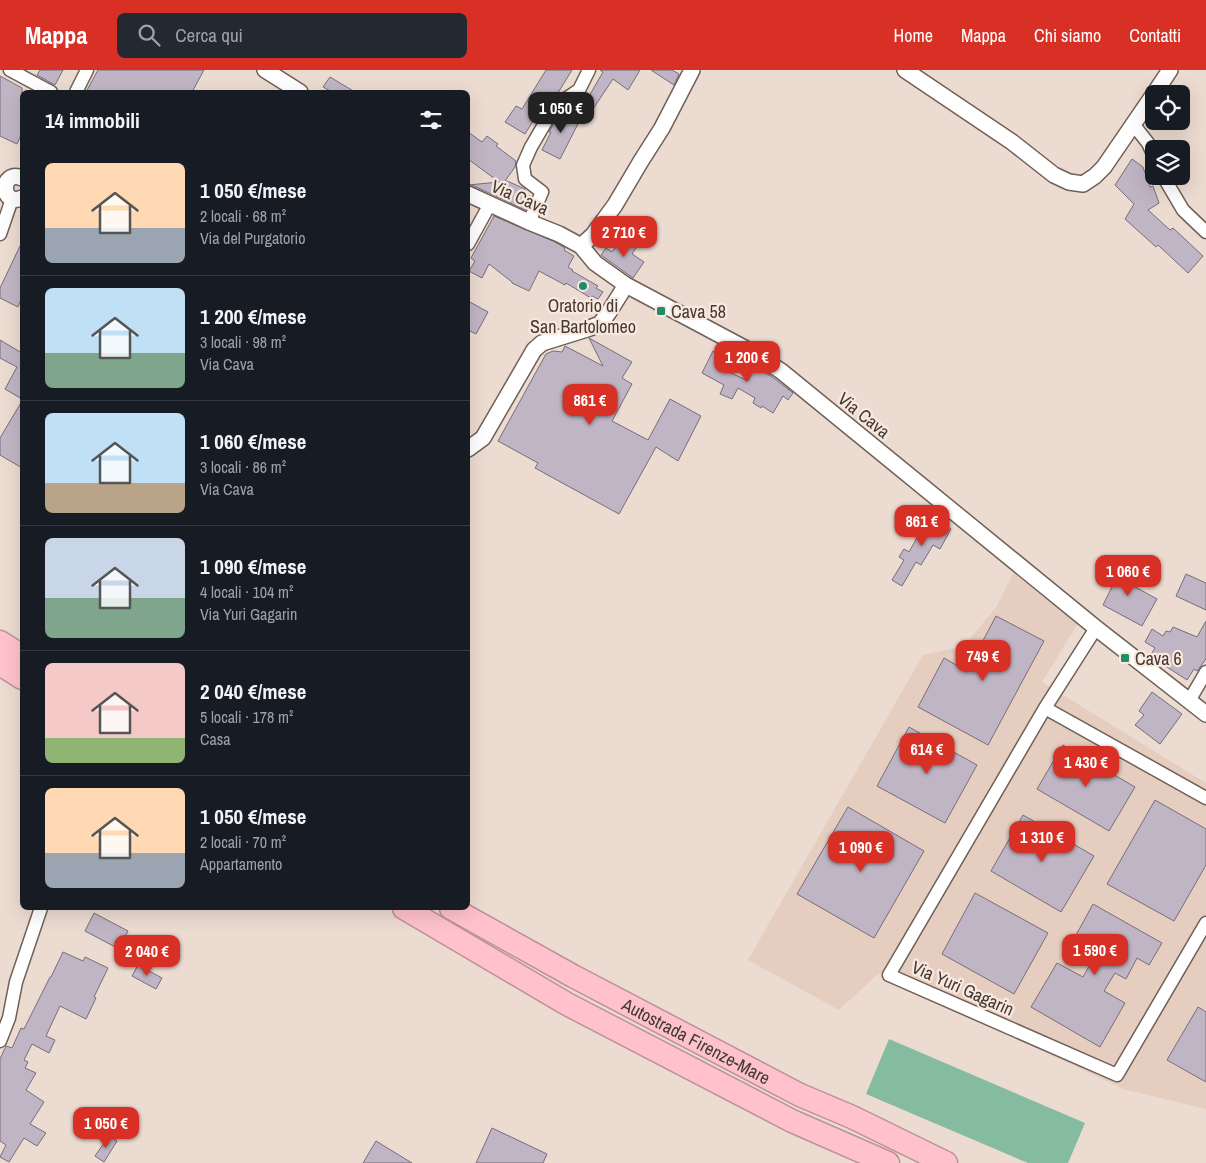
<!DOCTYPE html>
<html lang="it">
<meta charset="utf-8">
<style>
body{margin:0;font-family:"Archivo Narrow",sans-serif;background:#242831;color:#f1f3f6;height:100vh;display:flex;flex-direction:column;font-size:19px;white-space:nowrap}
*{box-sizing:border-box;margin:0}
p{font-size:16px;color:#9ea1a6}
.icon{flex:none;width:28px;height:28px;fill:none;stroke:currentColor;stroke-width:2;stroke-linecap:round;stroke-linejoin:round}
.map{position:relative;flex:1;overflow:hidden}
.sheet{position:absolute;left:20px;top:20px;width:450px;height:820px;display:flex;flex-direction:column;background:#171b24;border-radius:8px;box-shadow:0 5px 20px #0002}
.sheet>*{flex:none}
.fabs{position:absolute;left:1145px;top:15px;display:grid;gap:10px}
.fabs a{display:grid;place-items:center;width:45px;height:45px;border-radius:8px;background:#171b24;box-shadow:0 5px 20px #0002;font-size:25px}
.price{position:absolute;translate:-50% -42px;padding:0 11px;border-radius:10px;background:#d93025;color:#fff;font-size:16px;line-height:32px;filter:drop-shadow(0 1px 2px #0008)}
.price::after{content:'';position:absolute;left:50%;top:30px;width:15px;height:11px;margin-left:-8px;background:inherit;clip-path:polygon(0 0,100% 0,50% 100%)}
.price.current{background:#222;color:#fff}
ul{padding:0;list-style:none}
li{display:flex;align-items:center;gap:15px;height:125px;padding:0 25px}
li+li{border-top:1px solid #363941}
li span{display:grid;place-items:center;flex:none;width:140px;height:100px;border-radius:8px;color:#555}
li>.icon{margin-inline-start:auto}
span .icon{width:60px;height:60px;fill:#fffc;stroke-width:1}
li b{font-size:21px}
h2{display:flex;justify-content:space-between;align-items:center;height:60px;padding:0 25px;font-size:21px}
header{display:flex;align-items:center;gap:30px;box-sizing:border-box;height:70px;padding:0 25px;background:#d93025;color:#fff}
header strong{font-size:24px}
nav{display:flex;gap:28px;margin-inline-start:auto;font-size:18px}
.search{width:350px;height:45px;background:#242831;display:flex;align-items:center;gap:12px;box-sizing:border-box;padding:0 18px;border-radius:8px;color:#9ea1a6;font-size:19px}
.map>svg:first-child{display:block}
.built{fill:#e5cdbf}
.green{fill:#85bb9e}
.building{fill:#c0b5c4;stroke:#776d7a}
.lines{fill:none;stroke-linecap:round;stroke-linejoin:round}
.minor-casing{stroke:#6f6057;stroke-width:15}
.tertiary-casing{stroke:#6f6057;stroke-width:18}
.motorway-casing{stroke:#bc9298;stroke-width:25}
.minor{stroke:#fff;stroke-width:12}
.tertiary{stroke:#fff;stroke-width:15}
.motorway{stroke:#ffc2cc;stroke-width:22}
.poi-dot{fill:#218c6a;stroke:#fae8de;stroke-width:2}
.labels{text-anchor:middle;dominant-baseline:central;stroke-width:4.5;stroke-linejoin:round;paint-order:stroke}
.street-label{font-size:18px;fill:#413a36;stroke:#fae8de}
.poi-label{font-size:18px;fill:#413a36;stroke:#fae8de;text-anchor:start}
</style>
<header>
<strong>Mappa</strong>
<div class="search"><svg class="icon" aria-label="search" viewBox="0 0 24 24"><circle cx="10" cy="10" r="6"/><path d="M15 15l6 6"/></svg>Cerca qui</div>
<nav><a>Home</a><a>Mappa</a><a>Chi siamo</a><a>Contatti</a></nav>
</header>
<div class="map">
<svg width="1206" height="1093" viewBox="0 0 1206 1093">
<rect width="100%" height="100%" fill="#ecdbd1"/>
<path class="built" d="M1013,503L1080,550L1042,612L1206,713V1039L1123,1019L879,903L839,940L748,890L923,585L964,576L997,536Z"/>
<path class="green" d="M889,969L1085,1053L1068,1093H1028L866,1024Z"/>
<path class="building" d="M40,0H63L55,15L37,5Z
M98,0H204L192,22H86Z
M546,0H572L556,26L548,32L536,53L533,51L525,64L505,52L516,36L522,39Z
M600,0H640L628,20L613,9L593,39L588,28L603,2Z
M651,0H672L679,4L674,15Z
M0,6L22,18V63L17,74L0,66Z
M330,7L355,22H332L323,17Z
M564,40L581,48L560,89L542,80L551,62H549L561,42Z
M468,62L482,72L487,66L498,74L496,76L516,91L515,97L505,111H507L525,119L524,123L531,127L525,140L472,115H468L499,112L468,89Z
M1132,89L1143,97L1150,117L1153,116L1159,133L1148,140L1170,160L1173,158L1203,186L1188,203L1158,175L1156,177L1125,149L1134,134L1115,115Z
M494,146L555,172L565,178L564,180L574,186L568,197L573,200L572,201L598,216L596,218L603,222L598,229L592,226L591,228L566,213L565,215L539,201L529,221L512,213V212L489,194L482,208L469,201L475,191L471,188Z
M622,168L636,178L632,184L644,192L633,208L601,185L606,178L612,182Z
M22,172V227L18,237L0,228V218Z
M468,231L488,242L476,264L468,260Z
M589,268L632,292L622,308L632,314L612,351L648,370L670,329L701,346L678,391L656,377L619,444L535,398L538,393L498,371L546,284L553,281L562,282L565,276L603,296Z
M0,270L22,283V329L5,319L17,297L0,288Z
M713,281L731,290L725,300L748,311L755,296L775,309L793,323L788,330L783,326L773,343L762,336L761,338L753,333L755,328L738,318L732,329L720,324L724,315L702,303Z
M22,331V398L0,385V368Z
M928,445L951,459L940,479L933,475L921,495L916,492L902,516L892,510L904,490L899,487L904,479L909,482L918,466L916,465Z
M1122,487L1130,491L1123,503L1131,508L1128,513L1157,529L1142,556L1103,535L1113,515L1108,512Z
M1186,504L1206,513V540L1176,526Z
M996,546L1044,571L988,675L918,637L944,588L967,601Z
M1206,551V589L1197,601L1194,599L1187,610L1150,586L1155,578L1145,572L1152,559L1163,566L1166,561L1170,562L1173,557L1197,567Z
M1152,622L1182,644L1160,674L1135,655L1144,645L1139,641Z
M909,657L977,695L945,753L877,716Z
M1063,675L1135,717L1109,761L1037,719Z
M1155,730L1206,759V795L1174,851L1107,814Z
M848,737L924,781L874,868L797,824Z
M1023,745L1094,786L1061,842L991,801Z
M975,823L1048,863L1014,924L942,884Z
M1093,834L1162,873L1149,895L1137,888L1126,909L1115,903L1104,921L1125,933L1100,977L1031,937L1057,893L1083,907L1092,891L1069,878Z
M94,843L128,861L119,879L85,861Z
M63,882L83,891L85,887L108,898L94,927L96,928L86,949L60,936L46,966L55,970L49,983L32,974L24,990L28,992L25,998L36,1003L26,1020L44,1032L30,1054L46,1063L37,1076L24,1068L9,1092L0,1087L6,1075L0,1071V989L6,976L12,978L21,958L24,959L50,907H51Z
M138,895L162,908L156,919L132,906Z
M1198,937L1206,942V1012L1167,990Z
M492,1058L547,1084L543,1093H476Z
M109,1066L117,1071L104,1092L95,1086Z
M376,1071L412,1093H363Z"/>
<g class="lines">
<g class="minor-casing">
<path id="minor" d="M10,0L51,22
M76,22L87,0
M1133,54L1148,73L1154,86
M1163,106L1183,140L1206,162
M529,152L542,122L525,109L523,95L531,77L555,36L579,20L589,0
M0,164L12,129
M468,174L490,134
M1096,558L1045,638L889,905L1117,1005L1206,853
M1189,631L1206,602
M1045,638L1206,728
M0,971L9,948L16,912L41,838"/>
</g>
<g class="tertiary-casing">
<path id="tertiary" d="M265,0L300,22
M905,0L1012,72L1054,105L1069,112L1083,114L1095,106L1104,97L1154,24
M1154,24L1170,0
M22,108C0,99 0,137 22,128
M468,124L529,152L559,164L581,176L595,193L626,215L750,281L781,301L1096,558L1206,644
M581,176L593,165L615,135L641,91L662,58L692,0
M468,379L483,368L534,280L542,273L587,259L600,254L609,242L626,215"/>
</g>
<g class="motorway-casing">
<g id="motorway">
<path d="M0,572L22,586"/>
<path d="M0,594L22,608"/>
<path d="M404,838L567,934L792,1051L888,1093"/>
<path id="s1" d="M451,838L573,906L800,1025L852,1047L946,1093"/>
</g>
</g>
<use href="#minor" class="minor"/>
<use href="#tertiary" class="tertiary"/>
<use href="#motorway" class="motorway"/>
</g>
<g class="poi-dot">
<circle cx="583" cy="216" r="5"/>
<rect x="656" y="236" width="10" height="10" rx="2.5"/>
<rect x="1120" y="583" width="10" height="10" rx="2.5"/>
</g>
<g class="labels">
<g class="street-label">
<text transform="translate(520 127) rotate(24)">Via Cava</text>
<text transform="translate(864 345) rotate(39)">Via Cava</text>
<text transform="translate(963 918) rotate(24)">Via Yuri Gagarin</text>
<text stroke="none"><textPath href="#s1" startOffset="279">Autostrada Firenze-Mare</textPath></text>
</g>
<g class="poi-label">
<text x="583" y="235" text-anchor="middle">Oratorio di<tspan x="583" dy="21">San Bartolomeo</tspan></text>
<text x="671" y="241">Cava 58</text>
<text x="1135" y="588">Cava 6</text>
</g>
</g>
</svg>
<div class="fabs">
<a><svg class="icon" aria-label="locate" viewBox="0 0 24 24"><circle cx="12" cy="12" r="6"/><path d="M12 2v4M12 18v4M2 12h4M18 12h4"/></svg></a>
<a><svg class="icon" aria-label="layers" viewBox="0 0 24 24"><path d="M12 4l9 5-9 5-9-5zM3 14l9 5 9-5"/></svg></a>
</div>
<b class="price current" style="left:561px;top:64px">1 050 €</b>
<b class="price" style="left:624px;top:188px">2 710 €</b>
<b class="price" style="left:747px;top:313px">1 200 €</b>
<b class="price" style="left:590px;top:356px">861 €</b>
<b class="price" style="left:922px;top:477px">861 €</b>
<b class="price" style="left:1128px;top:527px">1 060 €</b>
<b class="price" style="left:983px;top:612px">749 €</b>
<b class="price" style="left:927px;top:705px">614 €</b>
<b class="price" style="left:1086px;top:718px">1 430 €</b>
<b class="price" style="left:1042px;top:793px">1 310 €</b>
<b class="price" style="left:861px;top:803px">1 090 €</b>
<b class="price" style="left:1095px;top:906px">1 590 €</b>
<b class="price" style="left:147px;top:907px">2 040 €</b>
<b class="price" style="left:106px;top:1079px">1 050 €</b>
<section class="sheet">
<h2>14 immobili<svg class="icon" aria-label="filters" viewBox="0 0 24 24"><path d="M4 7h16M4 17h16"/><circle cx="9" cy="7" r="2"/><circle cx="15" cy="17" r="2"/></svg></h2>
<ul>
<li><span style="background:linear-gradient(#ffd9b3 65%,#9aa5b1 0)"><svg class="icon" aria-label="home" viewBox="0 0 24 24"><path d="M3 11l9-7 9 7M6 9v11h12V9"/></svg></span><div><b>1 050 €/mese</b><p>2 locali · 68 m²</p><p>Via del Purgatorio</p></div></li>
<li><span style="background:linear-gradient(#bfe0f5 65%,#7fa58c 0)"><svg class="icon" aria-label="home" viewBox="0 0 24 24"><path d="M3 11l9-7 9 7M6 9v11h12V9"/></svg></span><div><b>1 200 €/mese</b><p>3 locali · 98 m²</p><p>Via Cava</p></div></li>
<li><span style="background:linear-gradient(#bfe0f5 70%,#b9a48a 0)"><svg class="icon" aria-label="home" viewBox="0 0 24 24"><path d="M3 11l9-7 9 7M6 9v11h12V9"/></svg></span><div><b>1 060 €/mese</b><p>3 locali · 86 m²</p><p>Via Cava</p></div></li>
<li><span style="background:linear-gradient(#c9d6e8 60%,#7fa58c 0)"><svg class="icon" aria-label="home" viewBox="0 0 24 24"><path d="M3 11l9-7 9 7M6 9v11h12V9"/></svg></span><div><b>1 090 €/mese</b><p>4 locali · 104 m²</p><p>Via Yuri Gagarin</p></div></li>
<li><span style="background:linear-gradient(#f6c9c9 75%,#8fb573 0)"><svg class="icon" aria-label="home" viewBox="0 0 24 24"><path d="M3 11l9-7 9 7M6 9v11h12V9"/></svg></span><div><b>2 040 €/mese</b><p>5 locali · 178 m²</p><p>Casa</p></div></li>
<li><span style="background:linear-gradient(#ffd9b3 65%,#9aa5b1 0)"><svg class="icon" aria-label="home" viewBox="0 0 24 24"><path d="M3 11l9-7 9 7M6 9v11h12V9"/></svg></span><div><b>1 050 €/mese</b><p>2 locali · 70 m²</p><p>Appartamento</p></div></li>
</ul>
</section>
</div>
